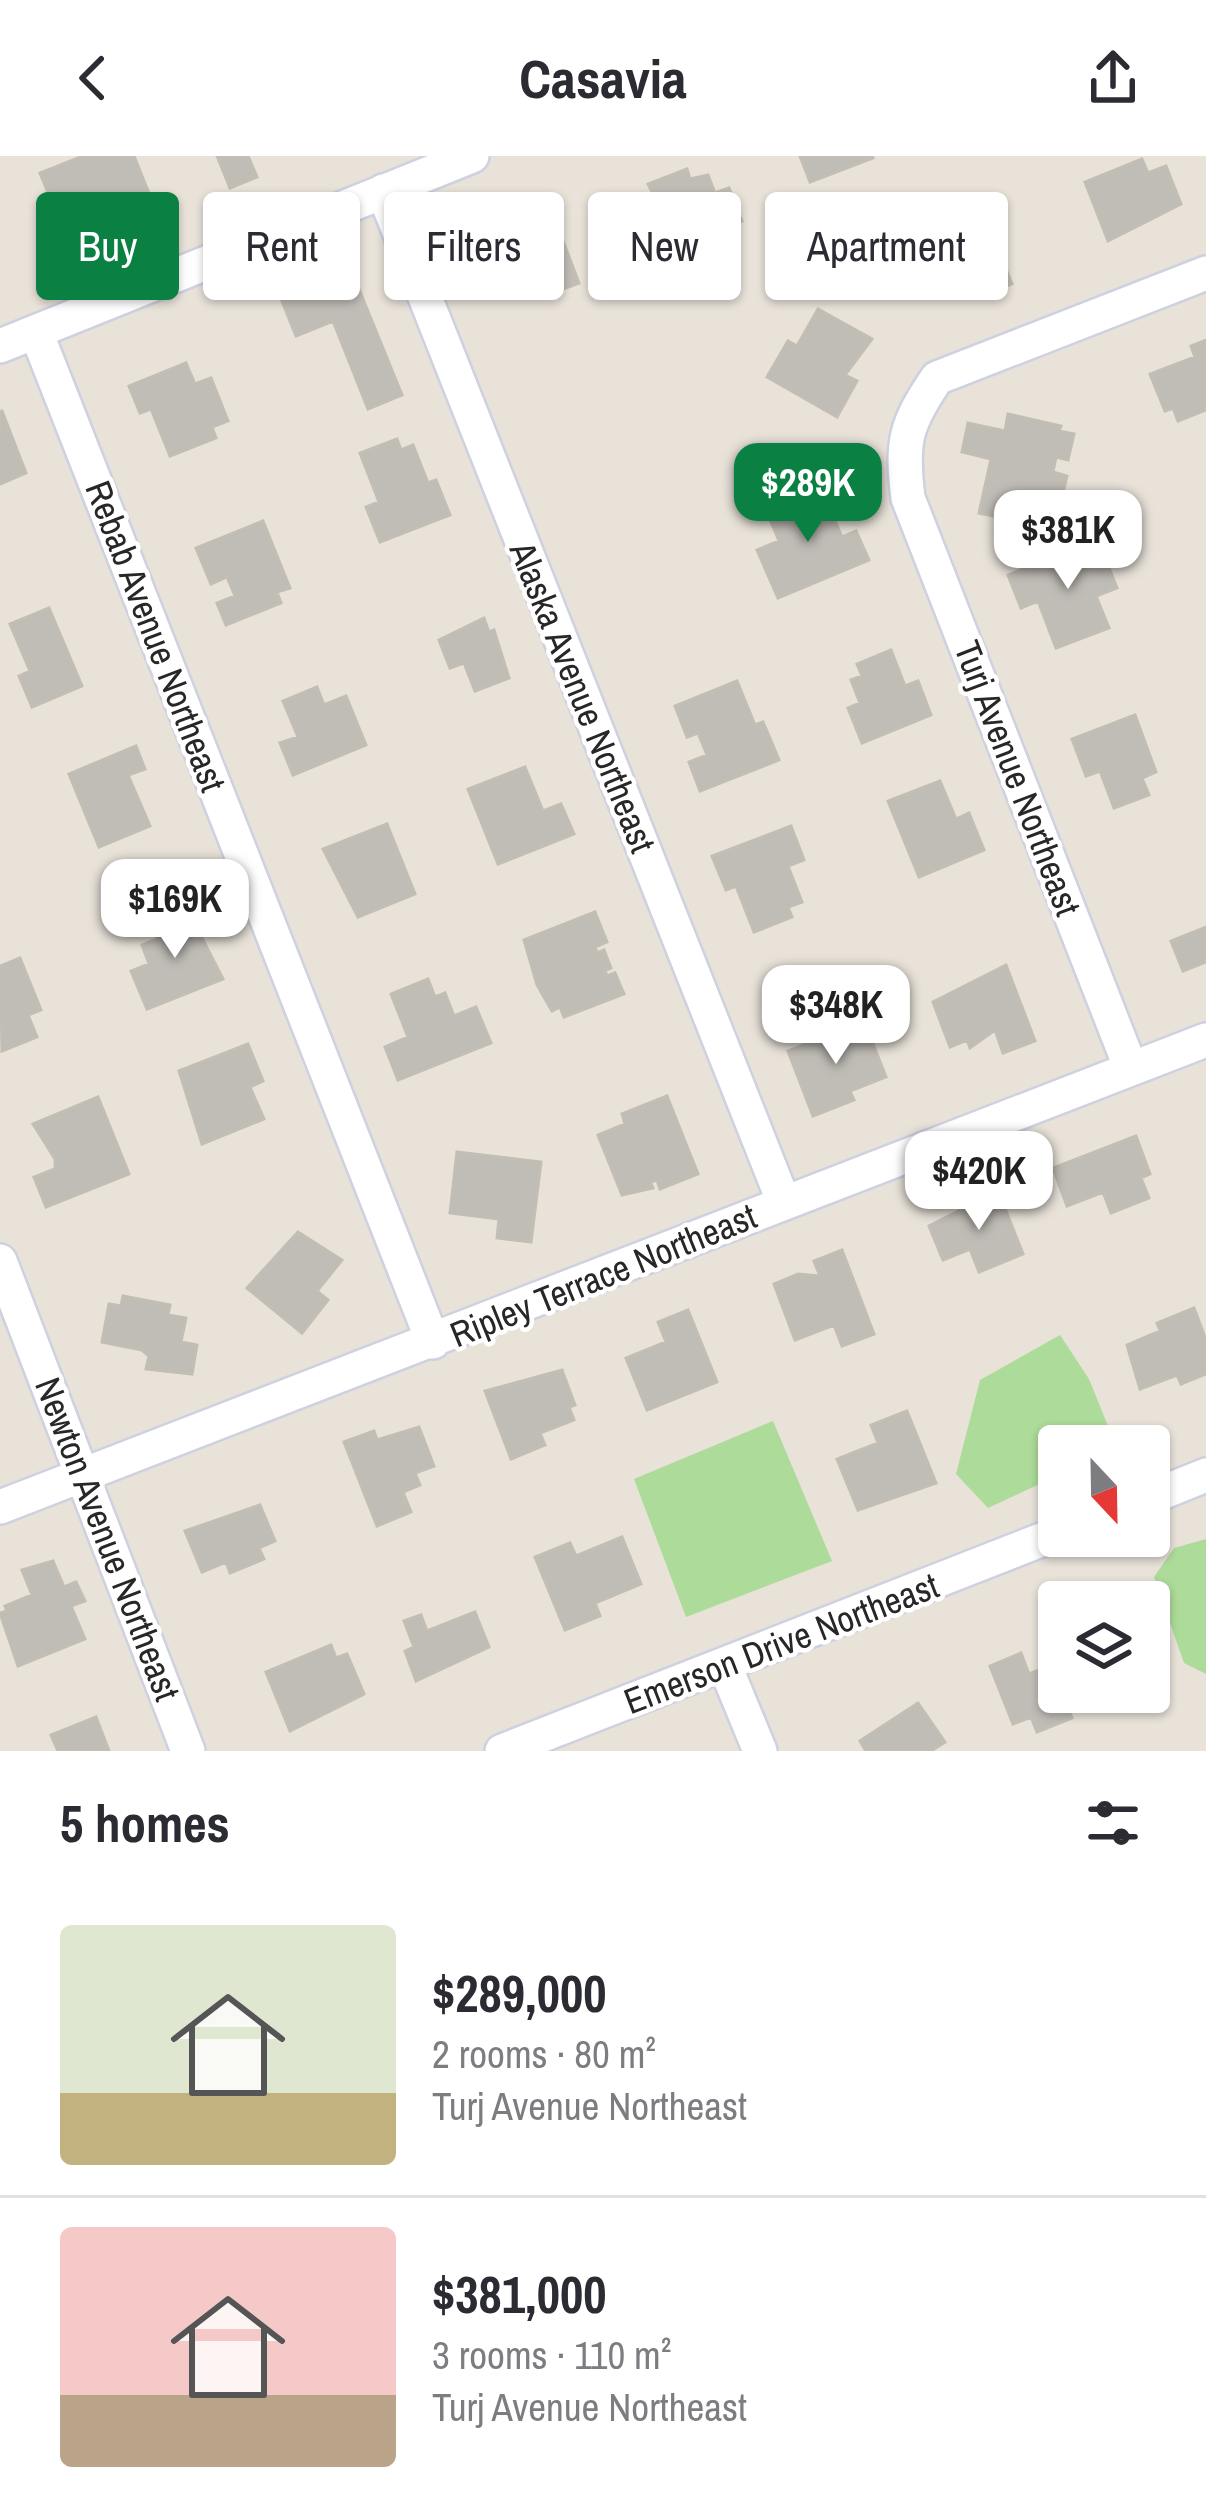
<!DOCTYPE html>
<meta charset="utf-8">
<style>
body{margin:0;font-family:"Archivo Narrow",sans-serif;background:#f7f7f7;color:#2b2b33;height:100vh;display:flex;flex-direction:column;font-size:45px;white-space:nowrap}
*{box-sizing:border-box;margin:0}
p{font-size:39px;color:#7c7c81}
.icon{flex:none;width:66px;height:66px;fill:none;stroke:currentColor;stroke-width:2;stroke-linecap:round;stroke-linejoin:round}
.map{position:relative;height:1595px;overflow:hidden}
.details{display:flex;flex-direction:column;background:#fff;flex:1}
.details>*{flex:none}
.banner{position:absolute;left:36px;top:36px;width:1134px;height:108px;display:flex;gap:24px}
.needle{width:78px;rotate:158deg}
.buttons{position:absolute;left:1038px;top:1269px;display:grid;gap:24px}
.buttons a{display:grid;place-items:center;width:132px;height:132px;border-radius:12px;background:#fff;box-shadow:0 3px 9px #0004;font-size:60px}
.price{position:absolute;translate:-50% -102px;padding:0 27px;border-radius:24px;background:#fff;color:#222;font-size:39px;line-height:78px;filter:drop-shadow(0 3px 6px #0008)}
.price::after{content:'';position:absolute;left:50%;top:72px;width:36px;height:27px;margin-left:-18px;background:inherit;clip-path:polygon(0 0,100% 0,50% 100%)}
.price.current{background:#0b8043;color:#fff}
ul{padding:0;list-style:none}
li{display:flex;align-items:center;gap:36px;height:300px;padding:0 60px}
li+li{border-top:3px solid #e1e1e2}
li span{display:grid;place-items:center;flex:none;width:336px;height:240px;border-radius:12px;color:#555}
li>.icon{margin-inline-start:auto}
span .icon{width:144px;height:144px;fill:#fffc;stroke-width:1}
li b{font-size:51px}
h2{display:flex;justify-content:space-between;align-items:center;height:144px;padding:0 60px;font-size:51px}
.pill{padding:0 42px;border-radius:12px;background:#fff;box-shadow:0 3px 9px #0004;font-size:42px;line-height:108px}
.pill.current{background:#0b8043;color:#fff}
header{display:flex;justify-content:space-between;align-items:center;height:156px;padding:0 60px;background:#fff;font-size:54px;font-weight:800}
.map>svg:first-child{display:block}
.green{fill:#addb99}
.building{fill:#c0bcb6;stroke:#c3beb3;stroke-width:3}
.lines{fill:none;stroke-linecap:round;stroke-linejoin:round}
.minor-casing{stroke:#ced1df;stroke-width:38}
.minor{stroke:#fff;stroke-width:33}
.labels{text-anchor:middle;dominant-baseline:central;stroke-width:9;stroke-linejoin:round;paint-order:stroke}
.street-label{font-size:36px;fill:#272727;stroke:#fff}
</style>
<header><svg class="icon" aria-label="back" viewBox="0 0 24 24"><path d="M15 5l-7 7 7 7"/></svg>Casavia<svg class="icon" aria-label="share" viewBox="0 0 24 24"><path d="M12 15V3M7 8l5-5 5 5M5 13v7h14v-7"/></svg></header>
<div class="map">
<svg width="1206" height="1595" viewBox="0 0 1206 1595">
<rect width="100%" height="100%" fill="#e8e2d9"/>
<path class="green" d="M1060,1179L1089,1223L1116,1290H1059V1319L988,1352L956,1318L980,1224Z
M773,1265L832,1405L686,1461L634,1323Z
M1206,1383V1518L1184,1507L1154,1421L1174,1392Z"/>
<path class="building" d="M83,0H134L158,60L124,73L117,57L66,81L40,17Z
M217,0H248L257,21L230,32Z
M800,0H872L873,2L810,26Z
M1142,3L1148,17L1166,10L1181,48L1108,85L1085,26Z
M687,13L690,23L708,19L715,37L729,32L742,65L681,96L676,84L639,99L620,50L653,38L648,28Z
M545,38L579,127L544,140L538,123L493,141L471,84L510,69L505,53Z
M982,55L1012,128L981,140L974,122L921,142L898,87Z
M352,116L402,239L368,253L333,165L296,180L282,145Z
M818,153L872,183L845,219L857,225L837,261L767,221L788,185L797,190Z
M1206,184V254L1178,265L1173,252L1165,255L1150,218L1195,201L1191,190Z
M186,207L195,228L211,222L228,265L212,271L216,282L170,300L151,253L140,257L129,230Z
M2,255L26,317L0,328V256Z
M1008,258L1061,270L1059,275L1074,278L1068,304L1056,301L1053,316L1067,320L1060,349L1045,345L1040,370L979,357L991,303L962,296L968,267L1005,275Z
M397,283L401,294L413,289L428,327L436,324L450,359L380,386L366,351L379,346L360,297Z
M821,333L842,381L856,375L869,404L778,442L757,394L779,385L767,356Z
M263,365L290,432L277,436L281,447L226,469L217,447L235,440L227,421L211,428L196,392Z
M1098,384L1117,432L1096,440L1109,472L1056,492L1038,445L1021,452L1008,419Z
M49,452L82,530L32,551L19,520L30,515L10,468Z
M484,462L489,476L494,474L509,522L475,535L464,507L450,512L439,484Z
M891,494L905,530L918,525L931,559L862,587L848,552L860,547L851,524L862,520L857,508Z
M737,525L755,569L763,566L779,604L700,635L689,606L707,599L698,577L687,581L675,550Z
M317,531L324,549L346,540L366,589L293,619L280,587L298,581L283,545Z
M1135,559L1156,616L1142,622L1149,639L1114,652L1100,615L1086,620L1072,583Z
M136,590L145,613L128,619L150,670L99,691L69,618Z
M525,611L543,655L561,648L574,678L498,708L468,633Z
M940,625L956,663L969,657L984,694L919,721L888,645Z
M387,668L415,738L358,761L323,693Z
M791,670L804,704L788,710L802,746L788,751L792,761L754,776L736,730L726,734L712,700Z
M187,753L223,823L147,853L131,815L149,808L142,789L157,783L150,767Z
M595,756L607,786L595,791L597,797L604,794L611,812L605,815L607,820L615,817L624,838L564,861L560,851L552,855L537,829L524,784Z
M1206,771V806L1183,815L1171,785Z
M20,802L41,854L28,859L37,881L2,895L0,810Z
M1006,809L1035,885L1003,897L995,874L970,892L967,884L950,891L933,846Z
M428,823L435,841L445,837L454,860L476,851L491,887L398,924L385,891L408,881L391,838Z
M864,865L886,921L850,935L854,944L813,960L788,895Z
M248,888L263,925L250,931L264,963L202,988L179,915Z
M667,940L698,1018L660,1033L657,1024L650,1026L653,1032L622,1039L598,979L625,968L622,958Z
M98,941L129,1018L46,1051L34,1021L55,1013V1003L33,968Z
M1136,980L1150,1018L1141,1022L1149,1042L1111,1057L1103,1036L1067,1050L1053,1012Z
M457,996L541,1006L531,1086L497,1082L499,1063L450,1057Z
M998,1035L1023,1098L979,1116L970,1093L943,1104L929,1070Z
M298,1076L342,1104L317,1135L328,1144L302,1177L247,1132Z
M842,1094L874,1178L842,1190L834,1169L795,1184L774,1128L798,1118L820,1120L814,1105Z
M123,1140L170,1149L168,1159L186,1162L181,1186L197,1189L192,1218L146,1213L149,1200L142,1194L102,1186L109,1148L121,1150Z
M1194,1152L1206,1184V1218L1181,1228L1177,1219L1140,1233L1127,1189L1160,1175L1157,1167Z
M688,1154L717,1226L647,1254L626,1202L666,1186L658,1166Z
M562,1214L575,1249L569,1251L574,1264L540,1277L545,1289L511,1303L485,1235Z
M907,1255L936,1327L858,1354L837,1303L878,1287L871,1269Z
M419,1271L434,1310L415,1317L420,1329L403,1336L411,1356L377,1370L344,1286L374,1275L377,1284Z
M260,1349L275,1385L259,1392L264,1403L230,1417L226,1406L202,1416L185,1375Z
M622,1381L641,1428L595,1447L600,1460L565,1474L535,1401L570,1387L576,1400Z
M53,1405L64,1431L76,1426L85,1445L71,1450L85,1483L18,1510L0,1457L7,1455L5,1450L32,1439L22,1414Z
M475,1456L489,1491L416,1525L405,1495L414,1491L404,1465L421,1459L427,1475Z
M331,1489L336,1502L347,1498L364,1538L290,1575L266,1516Z
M1021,1497L1029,1518L1059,1506V1536H1083L1066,1547L1072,1562L1037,1576L1031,1561L1013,1568L990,1510Z
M918,1547L945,1586L931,1595H866L860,1585Z
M96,1561L109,1595H58L51,1579Z"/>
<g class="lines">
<g class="minor-casing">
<path id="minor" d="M383,35L784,1047
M36,176L433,1186
M0,190L472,0
M1131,913L908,342C901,286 905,269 937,222L1206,117
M0,1105L188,1595
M1149,1342L1206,1319
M0,1351L1206,884
M725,1510L760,1595
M502,1595L1059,1377"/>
</g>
<use href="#minor" class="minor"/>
</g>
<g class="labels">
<g class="street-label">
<text transform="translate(156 480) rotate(69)">Rebab Avenue Northeast</text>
<text transform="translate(583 541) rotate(68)">Alaska Avenue Northeast</text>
<text transform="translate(1018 622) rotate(69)">Turj Avenue Northeast</text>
<text transform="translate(603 1119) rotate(-22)">Ripley Terrace Northeast</text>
<text transform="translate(108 1383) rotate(69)">Newton Avenue Northeast</text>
<text transform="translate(781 1487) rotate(-21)">Emerson Drive Northeast</text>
</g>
</g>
</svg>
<div class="buttons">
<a><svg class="needle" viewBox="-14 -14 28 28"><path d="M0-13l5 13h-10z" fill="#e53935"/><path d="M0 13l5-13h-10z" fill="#7c7c81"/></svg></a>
<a><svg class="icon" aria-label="layers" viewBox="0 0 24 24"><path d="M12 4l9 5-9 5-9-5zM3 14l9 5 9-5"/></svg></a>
</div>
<b class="price current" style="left:808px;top:389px">$289K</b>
<b class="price" style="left:1068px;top:436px">$381K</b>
<b class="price" style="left:175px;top:805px">$169K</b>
<b class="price" style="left:836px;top:911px">$348K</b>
<b class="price" style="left:979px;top:1077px">$420K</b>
<div class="banner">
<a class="pill current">Buy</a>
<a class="pill">Rent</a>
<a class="pill">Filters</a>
<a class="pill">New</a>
<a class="pill">Apartment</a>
</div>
</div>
<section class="details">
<h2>5 homes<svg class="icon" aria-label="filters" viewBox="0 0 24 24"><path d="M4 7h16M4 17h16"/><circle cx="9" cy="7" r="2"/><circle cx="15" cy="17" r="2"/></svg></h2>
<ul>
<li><span style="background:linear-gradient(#dfe7d0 70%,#c2b280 0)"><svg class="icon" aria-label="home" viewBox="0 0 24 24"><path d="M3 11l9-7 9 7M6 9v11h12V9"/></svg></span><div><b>$289,000</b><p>2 rooms · 80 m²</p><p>Turj Avenue Northeast</p></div></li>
<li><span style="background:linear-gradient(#f6c9c9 70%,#b9a48a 0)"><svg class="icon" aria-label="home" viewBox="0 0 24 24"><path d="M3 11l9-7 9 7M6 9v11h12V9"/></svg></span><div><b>$381,000</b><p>3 rooms · 110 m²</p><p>Turj Avenue Northeast</p></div></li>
</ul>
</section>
